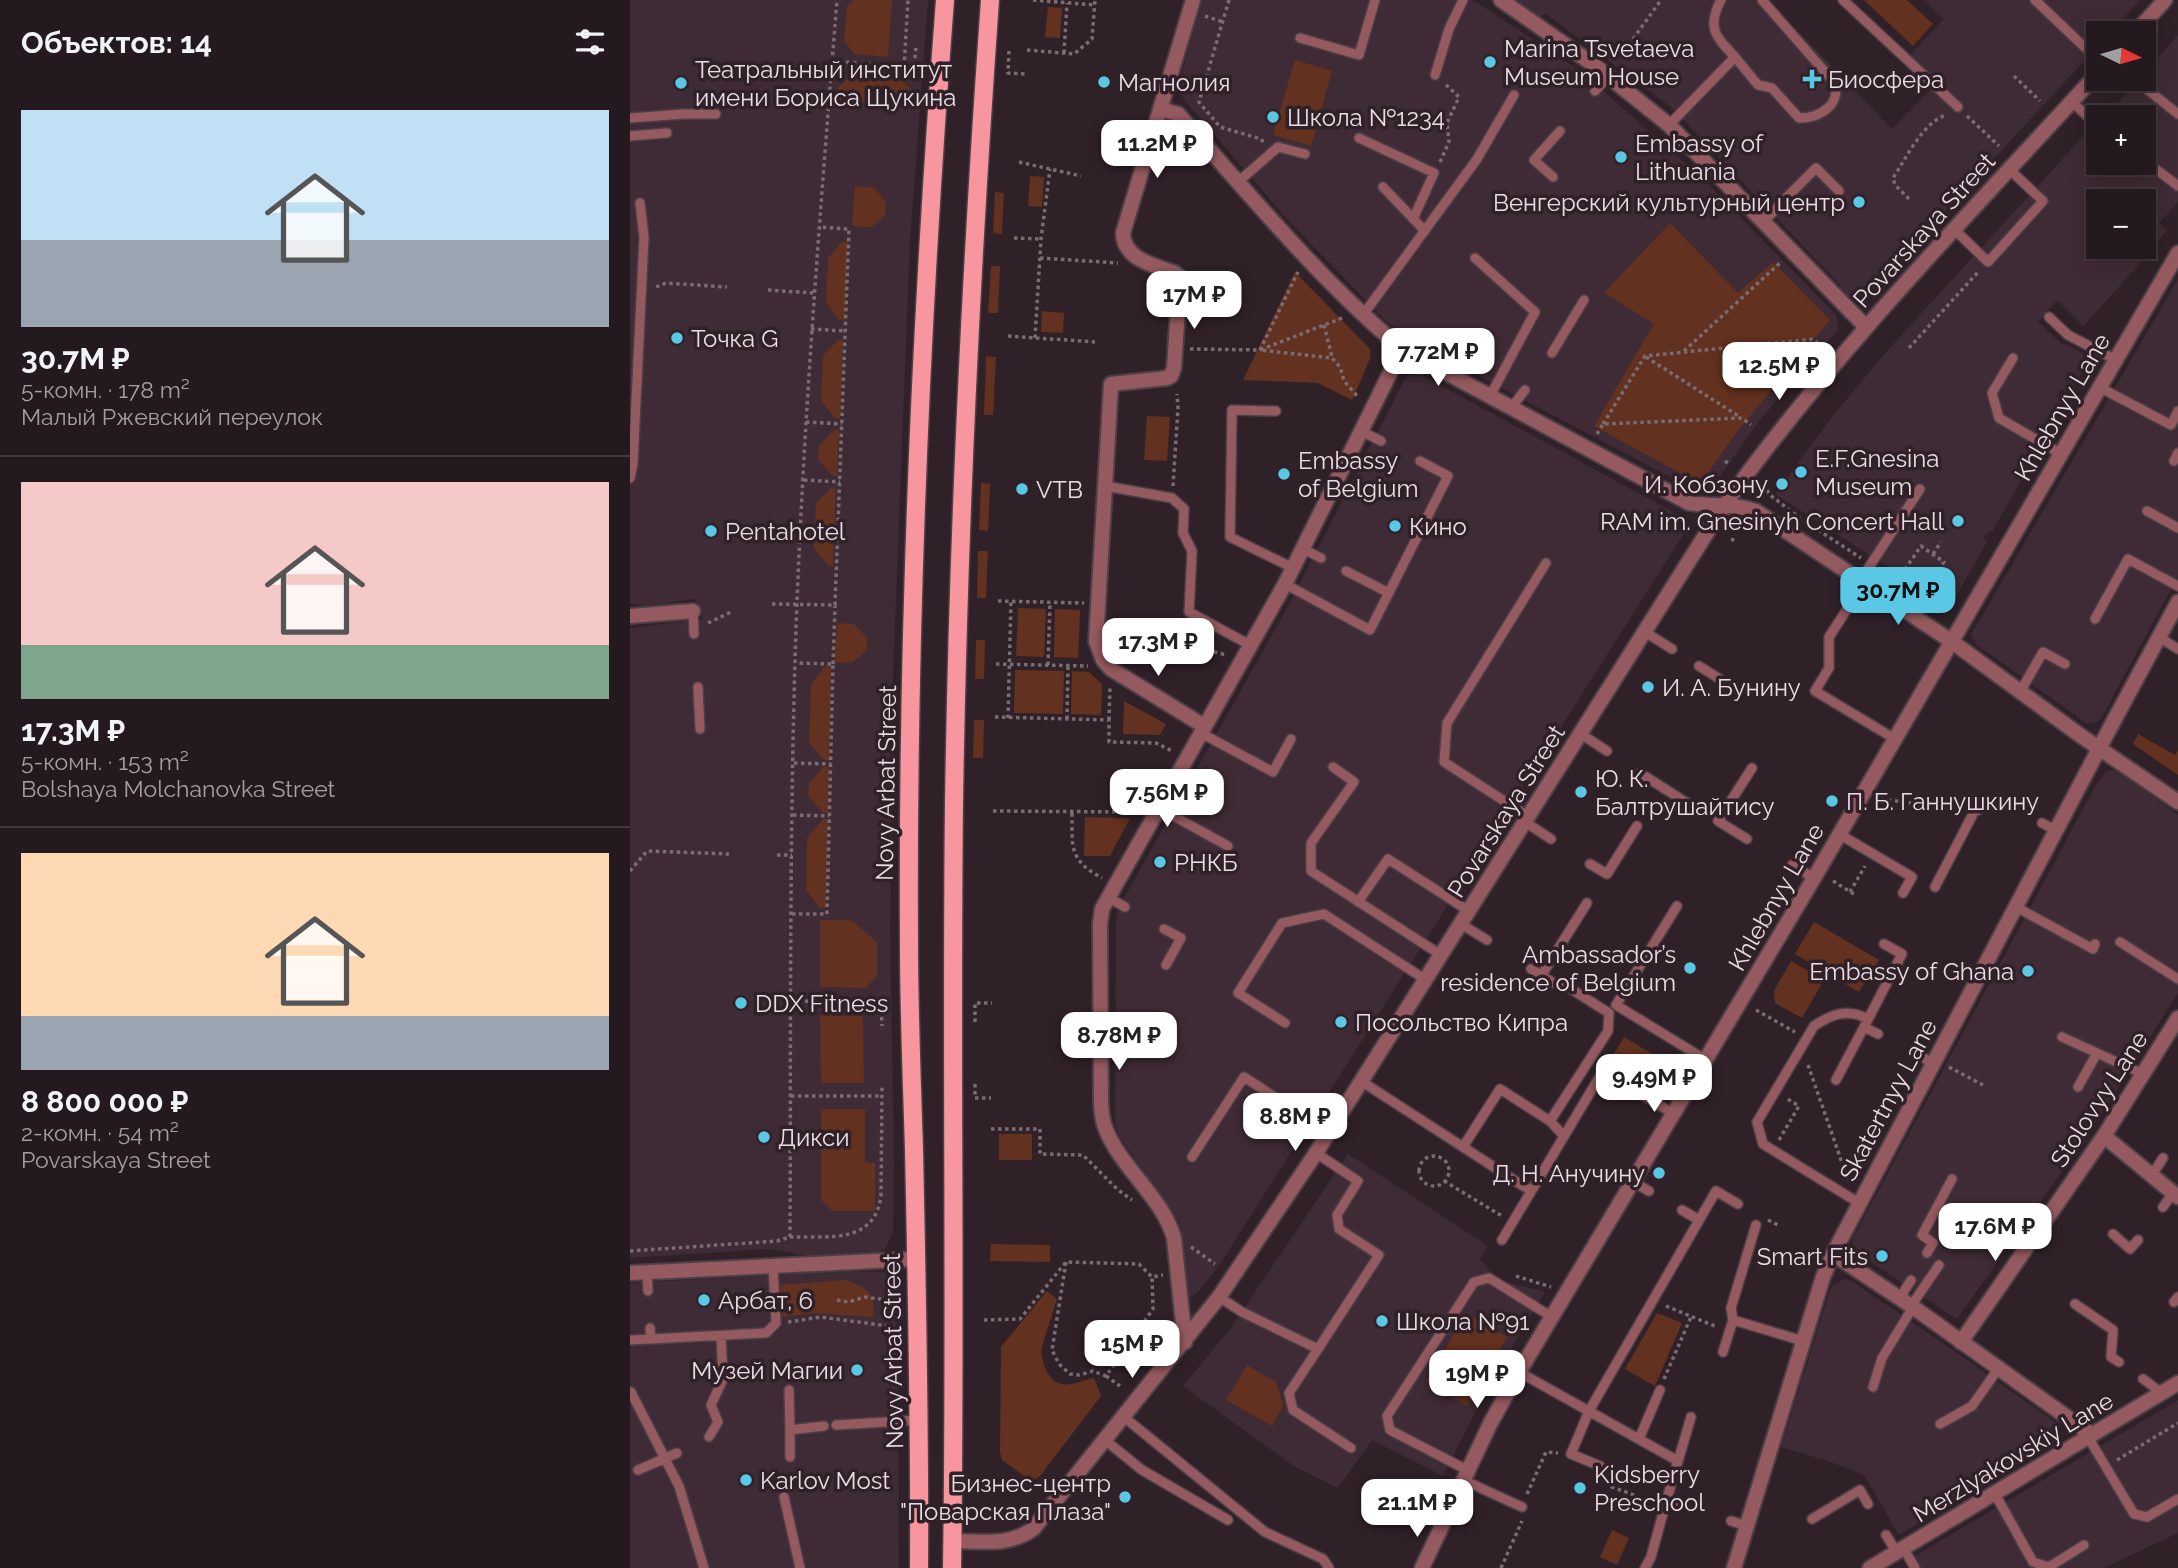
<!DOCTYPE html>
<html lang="ru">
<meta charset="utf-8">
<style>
body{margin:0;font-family:Raleway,sans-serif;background:#2c2227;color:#f1f3f6;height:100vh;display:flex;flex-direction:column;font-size:26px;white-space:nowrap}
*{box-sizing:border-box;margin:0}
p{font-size:23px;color:#a3a0a4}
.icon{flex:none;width:38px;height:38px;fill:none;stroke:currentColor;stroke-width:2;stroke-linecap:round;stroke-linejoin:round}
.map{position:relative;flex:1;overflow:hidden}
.sheet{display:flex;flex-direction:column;background:#24191e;width:630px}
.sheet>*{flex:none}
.needle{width:46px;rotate:95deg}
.controls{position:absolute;left:1456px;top:21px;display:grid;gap:14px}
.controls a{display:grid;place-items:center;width:70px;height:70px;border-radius:0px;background:#24191e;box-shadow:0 4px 18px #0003,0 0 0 2px #41383c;font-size:35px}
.price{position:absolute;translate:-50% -60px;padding:0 16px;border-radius:14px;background:#fff;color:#222;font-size:23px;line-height:46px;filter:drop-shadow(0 2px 4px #0008)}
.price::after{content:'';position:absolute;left:50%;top:42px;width:21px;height:16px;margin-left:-10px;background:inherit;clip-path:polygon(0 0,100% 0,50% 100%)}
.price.on{background:#5ac8e5;color:#111}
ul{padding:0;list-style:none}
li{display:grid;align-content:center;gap:14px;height:371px;padding:0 21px}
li+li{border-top:2px solid #41383c}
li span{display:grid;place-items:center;height:217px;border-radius:0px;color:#555}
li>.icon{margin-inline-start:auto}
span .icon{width:126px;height:126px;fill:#fffc;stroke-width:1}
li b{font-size:30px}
h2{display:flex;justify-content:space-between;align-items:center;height:84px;padding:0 21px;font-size:30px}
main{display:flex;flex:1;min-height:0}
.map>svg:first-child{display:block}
.built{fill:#3f2b35;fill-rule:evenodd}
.green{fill:#63311f}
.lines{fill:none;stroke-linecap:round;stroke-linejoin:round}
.lane-casing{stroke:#4d3f46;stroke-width:12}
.street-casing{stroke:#4d3f46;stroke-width:18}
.primary-casing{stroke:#4d3f46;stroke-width:21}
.path{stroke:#796c72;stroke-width:3.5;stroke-dasharray:3.5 3.5;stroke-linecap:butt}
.lane{stroke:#955a5f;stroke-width:9}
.street{stroke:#955a5f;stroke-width:14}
.primary{stroke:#f7969e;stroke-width:18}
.poi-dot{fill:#5ac8e5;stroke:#302128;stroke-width:2.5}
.labels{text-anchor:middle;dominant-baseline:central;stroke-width:7;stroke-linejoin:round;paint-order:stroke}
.poi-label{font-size:24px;fill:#e8dde2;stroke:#302128;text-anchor:start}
.street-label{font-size:24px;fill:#e8dde2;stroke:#302128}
</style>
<main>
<section class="sheet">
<h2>Объектов: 14<svg class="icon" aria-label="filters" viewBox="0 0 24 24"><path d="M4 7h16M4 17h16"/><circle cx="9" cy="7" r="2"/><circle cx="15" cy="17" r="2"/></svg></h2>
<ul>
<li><span style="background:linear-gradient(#bfe0f5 60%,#9aa5b1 0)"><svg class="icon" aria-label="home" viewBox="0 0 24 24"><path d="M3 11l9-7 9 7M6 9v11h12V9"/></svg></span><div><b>30.7M ₽</b><p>5-комн. · 178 m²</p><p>Малый Ржевский переулок</p></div></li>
<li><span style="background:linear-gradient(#f6c9c9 75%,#7fa58c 0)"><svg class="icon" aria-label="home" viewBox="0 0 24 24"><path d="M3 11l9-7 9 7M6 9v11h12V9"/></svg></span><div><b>17.3M ₽</b><p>5-комн. · 153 m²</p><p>Bolshaya Molchanovka Street</p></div></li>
<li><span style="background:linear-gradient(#ffd9b3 75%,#9aa5b1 0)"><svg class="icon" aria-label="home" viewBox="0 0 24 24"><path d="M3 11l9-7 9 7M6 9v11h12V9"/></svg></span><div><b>8 800 000 ₽</b><p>2-комн. · 54 m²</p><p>Povarskaya Street</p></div></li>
</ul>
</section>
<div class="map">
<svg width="1548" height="1568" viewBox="0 0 1548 1568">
<rect width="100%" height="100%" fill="#302128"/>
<path class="built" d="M0,0H298L280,241L263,674L260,932L264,1161L263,1232L256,1248L243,1255L179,1256L138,1249L0,1258V628L73,619L65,599L13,606L0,603Z
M572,0H843L952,72L1076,182L1206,315L1208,326L1207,331L1129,421L1081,489L1076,492L1067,491L780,340L754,319L655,217L553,98L548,85Z
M883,0H1138L1262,129L1308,82L1280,55L1314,19L1293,0H1510L1480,33H1468V46L1235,298L1231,300L1218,301L1209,294L1210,285L1041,107L916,14L907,17Z
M1548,35V202L1529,223L1537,230L1517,256L1453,326L1427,300L1408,322L1432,344L1433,343L1460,357L1440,394L1431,389L1426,396L1435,402L1362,532L1360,531L1353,537L1357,542L1320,607L1145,494L1205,413L1257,351L1459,130L1462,132L1468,124V163H1514V117H1475L1509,79H1514V74ZM1468,201H1514V247H1468Z
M1548,279V576L1472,717L1467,722L1456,723L1347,645L1341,635Z
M788,373L1052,517L1056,520L1058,527L590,1264L570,1290L561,1298L555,1293L556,1274L549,1222L490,1137L485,1124L486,920L488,909L656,610L776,377Z
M1482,770L1490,772L1548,815V993L1458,1135L1327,1319L1226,1252L1222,1244L1223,1238L1467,783L1477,771Z
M718,1154L858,1246L850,1259L863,1275L872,1281L915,1292L859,1385L813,1476L742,1440L708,1488L664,1466L553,1386L600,1329Z
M219,1271L254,1272L266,1281L267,1292L269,1568H0V1283Z
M1215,1279L1220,1280L1320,1348L1425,1422L1429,1430L1426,1440L1269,1535L1234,1475L1193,1459L1195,1451L1191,1459L1151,1447L1200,1290L1204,1284Z
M1548,1400V1533L1474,1568H1290L1283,1557Z"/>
<path class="green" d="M223,0H262L258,57L225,54L214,42L217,6Z
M1234,0H1277L1303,24L1283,46Z
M418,7L432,8L430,38L415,37Z
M665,60L702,71L681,146L643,135Z
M225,72L267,75L280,89L279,105L207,100L208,87Z
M400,176L414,177L412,207L398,206Z
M225,186L245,188L256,203L255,215L242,227L222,226Z
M365,192L374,193L372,234L363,233Z
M1040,223L1108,293L1143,262L1200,320L1109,429L1070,484L964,426L1024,324L974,293Z
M213,241L218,242L215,320H209L196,302L198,258Z
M361,266H370L368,313H358Z
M665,272L740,349V359L722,400L688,383L613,380Z
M412,311L434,313L433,333L411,332Z
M208,340H213L210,419L205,418L191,401L193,356Z
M356,356L366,357L363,415H354Z
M517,416L540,417L537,461L514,460Z
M204,430H209L207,476H202L188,459L189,446Z
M351,483L360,484L358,531L349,530Z
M202,487L206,488L203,566L198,565L184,548L186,503Z
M348,551H358L356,598H347Z
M388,608L416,609L414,657L386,656Z
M425,609L450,610L448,658L424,657Z
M207,623L224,624L237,638V650L222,663L205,662Z
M346,640H355L354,679H345Z
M196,665H201L199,760H194L179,743L181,684Z
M385,670L434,671L433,714L384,713Z
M442,671L459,672L472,684L471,715L441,714Z
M494,701L536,724L530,735L493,734Z
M344,720H354L353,758H343Z
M1508,734L1545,755L1548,750V775L1503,744Z
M194,767H199L198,813H193L178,796L179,783Z
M455,817L500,818L480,856H454Z
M193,819H198L196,908H190L176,890L177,838Z
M190,920H221L247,942V976L236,988L190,987Z
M1184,922L1249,960L1229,992L1165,954Z
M1161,961L1194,980L1172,1018L1145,1003L1144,991Z
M190,1015L233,1016L234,1083H191Z
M994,1037L1029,1058L1014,1083L979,1062Z
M191,1109H235V1162L245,1163V1211H202L191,1200Z
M369,1134H402V1160H369Z
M361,1244L420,1245V1262L360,1261Z
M216,1280C238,1289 245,1291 243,1317L184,1313L151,1317L150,1285Z
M417,1291L427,1299L412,1346C410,1358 416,1380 431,1384C440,1386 455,1380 464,1378L471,1396L410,1476L401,1481L372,1460L370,1452L371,1347Z
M836,1313L877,1337L837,1406L796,1382Z
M1027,1313L1052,1323L1025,1386L995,1369Z
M617,1365L646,1382L653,1406L642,1426L596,1400Z
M982,1530L999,1538L987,1565L970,1557Z"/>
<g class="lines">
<g class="lane-casing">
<path id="lane" d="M1091,0C1076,28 1086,37 1105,57
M1213,0L1328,107
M1405,0L1468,60
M670,38L729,55L745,0
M912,53L923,36
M805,75L819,29L833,0
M1504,79L1548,114
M965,91L978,77
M1442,102L1468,126
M0,118L53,114H86
M1039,125L1105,57L1128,85L1142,88L1169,118C1189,119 1214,103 1203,81L1132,0
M0,136L37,133
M729,138L804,173L783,219
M1514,160L1548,186
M923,177L904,160L930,131
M608,182L648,147L675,154
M753,187L795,231
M1155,199L1186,168L1209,191
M1133,222L1149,206
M1325,230L1358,262L1413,201L1380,170
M845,258L905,312L860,396
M733,315L847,159L884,95
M1419,317L1438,335L1486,360
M922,353L954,300
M1383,358L1362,393L1369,418L1431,454
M1469,387L1541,425L1548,411
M881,408L895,390
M646,411L602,410L600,537L663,568
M731,431L751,441
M1544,461L1548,453
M0,478L3,464L14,237L10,203
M475,486L542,498L554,509L553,533L562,551L559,612L620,645
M1517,511L1548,528
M673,549L691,558
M716,571L759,593
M1230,581L1290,489
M1234,583L1199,637V668L1185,691L1265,739
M655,584L740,630L818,476L790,461
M63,611L64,634
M1465,619L1498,559L1548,586
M1015,632L1042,649
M1529,637L1548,649
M1069,666L1104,688
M68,687L70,729
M1390,692L1413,652L1435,664
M571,733L643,772L661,739
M951,734L977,751
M703,767L724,782L681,843V871L811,955
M1010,773L1057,803
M529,808L598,846
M899,817L814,762L817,723L916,563
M895,822L921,839
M1412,823L1427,831
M1209,834L1282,877L1273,893
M1117,839L1088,821L1122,768
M960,864L977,874L1007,826
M1162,865L1184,878
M1305,887L1344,812L1369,799L1376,803
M479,898L495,907
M728,902L758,859L839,911
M1047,906L986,1005L1076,1060
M1386,907L1463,949L1465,944
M831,924L857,940
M534,929L551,938L536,965
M1490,942L1548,979
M901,969L922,982L941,989L979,1013L978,1031L920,1121
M911,976L957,903
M655,1023L608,993L652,923L694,914L796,980
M1248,1034L1234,1027L1272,954L1254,944
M1432,1037L1513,1074
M1288,1055L1303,1063
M1206,1080L1234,1027
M731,1081L901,1191
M1448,1087L1467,1053
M833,1147L870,1089L920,1121L934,1136
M562,1157L614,1077L699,1132
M1522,1175L1533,1158
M1003,1182L1019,1191
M1229,1203L1133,1144L1127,1122L1184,1026C1202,1014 1217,1008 1238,1019
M1533,1207L1543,1193
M1052,1210L1069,1220
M1483,1234L1500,1249L1508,1240
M872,1240L973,1071L1044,1114
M1297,1253L1303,1243L1292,1235L1322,1179
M17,1272L18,1291
M589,1297L612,1312L688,1349L749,1255L709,1229L707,1215L728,1181L686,1153
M1270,1298L1281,1280
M1544,1302L1548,1297
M1445,1304L1483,1330L1481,1357L1489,1362
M1281,1306L1309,1265
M1103,1320L1101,1308L1126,1225
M20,1328L21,1339L136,1333L146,1323L143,1267
M0,1340L21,1339
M688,1349L659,1393L663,1410L721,1448
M1093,1352L1103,1320L1173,1341
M889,1372L1048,1461
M1513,1379L1532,1393
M1243,1387L1252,1358L1283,1307
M159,1390L160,1430L194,1426
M1,1392L49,1486L74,1568
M494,1417L635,1532L693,1559L699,1568
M1310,1424L1342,1406L1368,1369
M206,1425L290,1420
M160,1430V1457
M79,1437L88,1422L81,1405L93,1379L91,1336
M1458,1437L1504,1514L1517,1517L1548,1499
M1009,1439L1030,1390
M475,1440L512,1470L598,1520
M970,1466L941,1454L959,1411L1086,1191L1108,1204
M8,1470L47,1453
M837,1470L760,1430L757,1416L844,1282L859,1278L922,1317
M833,1480L892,1507
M1365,1494L1403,1562L1419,1567L1454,1545
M154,1497L170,1568
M1049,1506L1036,1502L1061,1417
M1182,1519L1230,1490L1238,1504
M1101,1521L1117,1526
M1256,1535L1267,1553
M1274,1549L1285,1568
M1015,1568L1021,1557L1036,1502"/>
</g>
<g class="street-casing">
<path id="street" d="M563,0L493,233C494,260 524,265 545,273L550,277L544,368L541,376L537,378L481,384L466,641L473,660L481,669L574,726
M871,0L964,65L1039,125L1236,327
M1505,33L1535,0
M530,109L548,114C620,195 689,279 772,349L1059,503C1082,507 1103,503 1126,511L1321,641L1451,736L1548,802
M0,616L63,611
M1474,1136L1548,1197
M1203,1254L1283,1307L1462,1435
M0,1273L286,1259
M555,1342L544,1238C532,1196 490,1168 475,1127C472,1120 472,1112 471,1105L470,924L472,909L655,584L772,349
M1331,1342L1474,1136L1548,1018
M322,1541C352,1541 377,1547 403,1529L589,1297L686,1153L1095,504C1206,350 1340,213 1468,73
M792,1568L861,1422L889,1372L1184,878L1548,253
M1104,1568L1193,1277L1203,1254L1481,726L1548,602
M1240,1568L1548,1383"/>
</g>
<g class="primary-casing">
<path id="primary" d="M289,1568C290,1429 287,1289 284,1150C282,1082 279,1014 279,945C277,630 291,314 315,0
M322,1568C326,1313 321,1058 324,803C328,535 341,268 360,0"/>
</g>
<path class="path" d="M403,0L464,5
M599,0L569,102L590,127L631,139L634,143
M575,16L593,22
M1003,39L1031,0
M397,50L444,54L462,39L465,0
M379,51L378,73L395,74
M434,53L437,3
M202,61L284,67L286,47
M274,67L278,0
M1384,76L1410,101
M1337,116L1369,146
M389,162L451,176
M810,162L819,142L817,123L829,97L814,83
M1279,199L1265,185L1263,178C1276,159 1293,121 1317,115
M384,238L410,239
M410,258L488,263
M26,287L36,283L97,287
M138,290L183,293
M712,318L630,350L702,358L710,367L714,381L728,397
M694,325L702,357
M181,329L216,331
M378,336L465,342
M405,338L411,239L420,169
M1279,348L1349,271
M560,349L630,350L668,272
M1054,351L1151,262
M1016,357L1110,417
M176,422L212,424
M973,424L1015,356L1183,339L1190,345
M967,434L973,424L1112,418L1121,425
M1095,461L1098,463
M174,480L210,482
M543,486L548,408L547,394
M1137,490L1140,495L1170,518
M1052,523L1058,524
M1188,530L1231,558
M1101,539L1106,541
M1303,554L1311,542
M1252,572L1315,612
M1267,581L1291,546L1314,562L1290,597
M368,601L454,603
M142,604L205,605L219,229L190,227
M78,623L101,612
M482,628L505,630L596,655
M544,640L553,623
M203,664L205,606
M366,664L458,666
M418,665L420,602
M365,717L479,720V742L526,743L542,751
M378,718L381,601
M437,719L438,666
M479,720L480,687
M164,763L201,764
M1251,799L1332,810
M363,811L508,812
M442,813C442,848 439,860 472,878
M163,815L199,816
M147,855H162
M0,871L17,851L99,854
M1203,881L1224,894
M1220,892L1235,866
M162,914H197L203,664L166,663
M161,1001L251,1002L252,1026
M1126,1010L1165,1032
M345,1022V1003H362
M1178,1065L1218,1180
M1319,1067L1353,1085
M345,1084V1098H361
M161,1096H252
M361,1129H410V1154L453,1155L488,1190L502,1200
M1440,1133L1451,1139
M1149,1140L1169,1106L1156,1098
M789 1171a15 15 0 1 1 30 0a15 15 0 1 1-30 0Z
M814,1181L872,1216
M1138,1220L1148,1225
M160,1237C198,1236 245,1245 251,1195L252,1086
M561,1247L585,1264
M0,1251L147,1241L160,1237C161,1025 159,813 167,602C175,401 191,201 207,0
M436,1262L422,1350L429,1364L440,1374L449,1375L463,1371L476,1376L523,1309L522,1277
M886,1276L921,1287
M207,1300L218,1302L235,1297L256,1300
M1036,1306L1087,1327
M354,1320L390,1319L436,1262L509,1264L522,1277L533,1275
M158,1322L191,1317L258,1326
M476,1376L490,1386
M1034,1379L1061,1317
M1487,1460L1548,1423
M980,1470L987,1474L982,1487L1023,1502
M897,1494L916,1452L928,1453
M871,1568L892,1521"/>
<use href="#lane" class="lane"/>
<use href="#street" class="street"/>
<use href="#primary" class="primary"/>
</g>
<g class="poi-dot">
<circle cx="860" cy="62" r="7"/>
<path d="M1178.5 68.5h7v7h7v7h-7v7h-7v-7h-7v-7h7z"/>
<circle cx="474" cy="82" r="7"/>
<circle cx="51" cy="83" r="7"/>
<circle cx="643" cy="117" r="7"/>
<circle cx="991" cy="157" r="7"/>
<circle cx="1229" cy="202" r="7"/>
<circle cx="47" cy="338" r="7"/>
<circle cx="1171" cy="472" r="7"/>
<circle cx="654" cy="474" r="7"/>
<circle cx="1152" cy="484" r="7"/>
<circle cx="392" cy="489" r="7"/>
<circle cx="1328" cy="521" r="7"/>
<circle cx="765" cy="526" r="7"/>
<circle cx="81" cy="531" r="7"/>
<circle cx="1018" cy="687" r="7"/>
<circle cx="951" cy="792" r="7"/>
<circle cx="1202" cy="801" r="7"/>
<circle cx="530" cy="862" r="7"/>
<circle cx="1060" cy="968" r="7"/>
<circle cx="1398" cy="971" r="7"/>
<circle cx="111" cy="1003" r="7"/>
<circle cx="711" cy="1022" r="7"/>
<circle cx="134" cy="1137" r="7"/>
<circle cx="1029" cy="1173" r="7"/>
<circle cx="1252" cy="1256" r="7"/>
<circle cx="74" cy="1300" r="7"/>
<circle cx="752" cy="1321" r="7"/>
<circle cx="227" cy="1370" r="7"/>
<circle cx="116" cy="1480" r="7"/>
<circle cx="950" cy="1488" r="7"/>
<circle cx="495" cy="1497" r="7"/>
</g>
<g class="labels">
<g class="poi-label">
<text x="874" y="48">Marina Tsvetaeva<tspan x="874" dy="28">Museum House</tspan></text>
<text x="65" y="69">Театральный институт<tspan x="65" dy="28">имени Бориса Щукина</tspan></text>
<text x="1198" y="79">Биосфера</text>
<text x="488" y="82">Магнолия</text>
<text x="657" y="117">Школа №1234</text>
<text x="1005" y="143">Embassy of<tspan x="1005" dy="28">Lithuania</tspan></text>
<text x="1215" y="202" text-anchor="end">Венгерский культурный центр</text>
<text x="61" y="338">Точка G</text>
<text x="1185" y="458">E.F.Gnesina<tspan x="1185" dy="28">Museum</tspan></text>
<text x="668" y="460">Embassy<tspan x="668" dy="28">of Belgium</tspan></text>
<text x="1138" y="484" text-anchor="end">И. Кобзону</text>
<text x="406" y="489">VTB</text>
<text x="1314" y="521" text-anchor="end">RAM im. Gnesinyh Concert Hall</text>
<text x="779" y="526">Кино</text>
<text x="95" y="531">Pentahotel</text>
<text x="1032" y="687">И. А. Бунину</text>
<text x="965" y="778">Ю. К.<tspan x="965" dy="28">Балтрушайтису</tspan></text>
<text x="1216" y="801">П. Б. Ганнушкину</text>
<text x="544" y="862">РНКБ</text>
<text x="1046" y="954" text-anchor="end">Ambassador’s<tspan x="1046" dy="28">residence of Belgium</tspan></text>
<text x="1384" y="971" text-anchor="end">Embassy of Ghana</text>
<text x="125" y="1003">DDX Fitness</text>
<text x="725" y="1022">Посольство Кипра</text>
<text x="148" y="1137">Дикси</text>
<text x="1015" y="1173" text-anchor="end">Д. Н. Анучину</text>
<text x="1238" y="1256" text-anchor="end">Smart Fits</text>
<text x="88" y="1300">Арбат, 6</text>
<text x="766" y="1321">Школа №91</text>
<text x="213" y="1370" text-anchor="end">Музей Магии</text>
<text x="964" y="1474">Kidsberry<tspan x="964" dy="28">Preschool</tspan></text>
<text x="130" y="1480">Karlov Most</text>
<text x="481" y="1483" text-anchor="end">Бизнес-центр<tspan x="481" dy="28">"Поварская Плаза"</tspan></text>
</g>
<g class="street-label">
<text transform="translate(1294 230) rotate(-48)">Povarskaya Street</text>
<text transform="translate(1432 407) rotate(-60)">Khlebnyy Lane</text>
<text transform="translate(256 783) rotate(-89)">Novy Arbat Street</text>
<text transform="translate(876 811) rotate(-58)">Povarskaya Street</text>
<text transform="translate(1146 897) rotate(-60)">Khlebnyy Lane</text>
<text transform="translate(1469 1099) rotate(-57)">Stolovyy Lane</text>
<text transform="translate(1258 1100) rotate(-62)">Skatertnyy Lane</text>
<text transform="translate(263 1351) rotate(-91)">Novy Arbat Street</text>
<text transform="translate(1383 1457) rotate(-31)">Merzlyakovskiy Lane</text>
</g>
</g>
</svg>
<div class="controls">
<a><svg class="needle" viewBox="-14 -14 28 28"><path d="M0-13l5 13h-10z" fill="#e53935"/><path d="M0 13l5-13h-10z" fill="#a3a0a4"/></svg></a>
<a>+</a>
<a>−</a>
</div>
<b class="price" style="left:527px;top:180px">11.2M ₽</b>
<b class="price" style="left:564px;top:331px">17M ₽</b>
<b class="price" style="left:808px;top:388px">7.72M ₽</b>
<b class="price" style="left:1149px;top:402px">12.5M ₽</b>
<b class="price on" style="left:1268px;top:627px">30.7M ₽</b>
<b class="price" style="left:528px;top:678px">17.3M ₽</b>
<b class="price" style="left:537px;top:829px">7.56M ₽</b>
<b class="price" style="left:489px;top:1072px">8.78M ₽</b>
<b class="price" style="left:1024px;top:1114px">9.49M ₽</b>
<b class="price" style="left:665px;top:1153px">8.8M ₽</b>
<b class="price" style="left:1365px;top:1263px">17.6M ₽</b>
<b class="price" style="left:502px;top:1380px">15M ₽</b>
<b class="price" style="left:847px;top:1410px">19M ₽</b>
<b class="price" style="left:787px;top:1539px">21.1M ₽</b>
</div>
</main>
